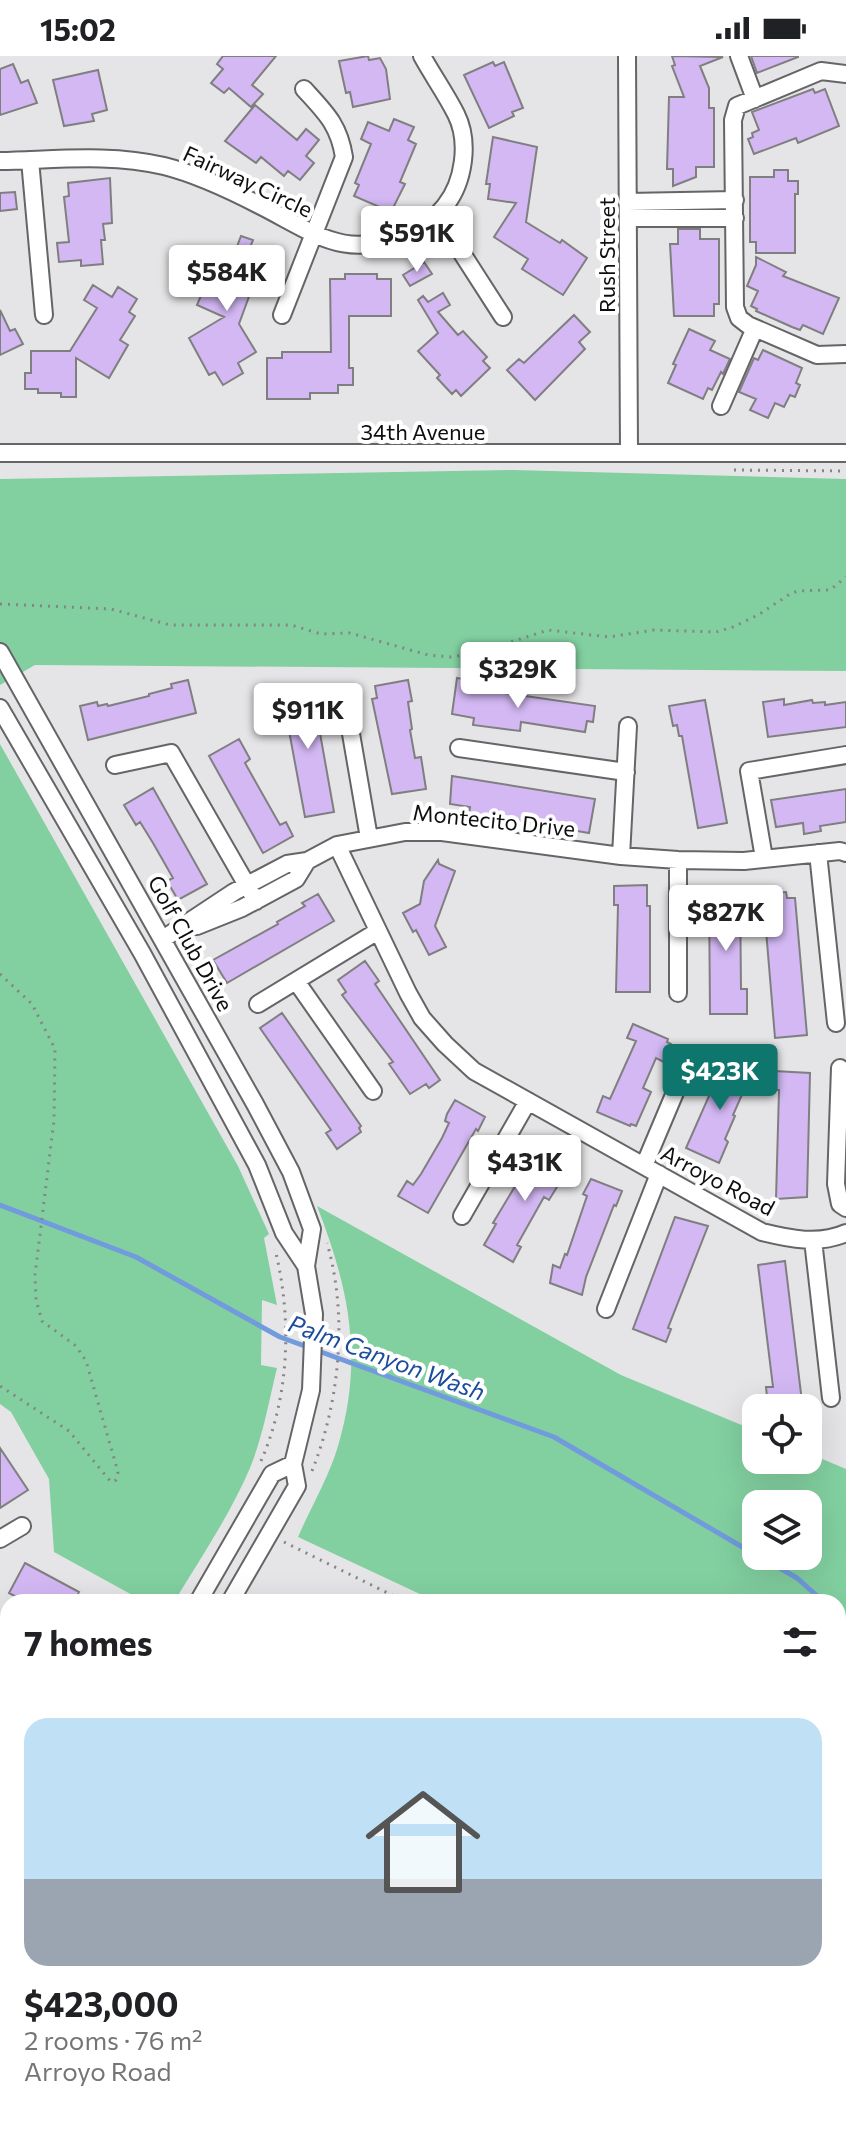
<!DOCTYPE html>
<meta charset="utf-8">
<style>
body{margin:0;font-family:Commissioner,sans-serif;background:#f2f2f2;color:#202124;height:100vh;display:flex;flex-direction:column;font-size:30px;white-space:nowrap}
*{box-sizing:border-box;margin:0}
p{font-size:26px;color:#757577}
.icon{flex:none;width:44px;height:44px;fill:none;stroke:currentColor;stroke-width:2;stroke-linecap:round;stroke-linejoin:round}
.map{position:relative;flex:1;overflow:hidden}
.drawer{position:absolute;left:0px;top:1538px;width:846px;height:538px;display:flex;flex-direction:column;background:#fff;border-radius:24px 24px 0 0;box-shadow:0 8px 32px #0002}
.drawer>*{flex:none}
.fabs{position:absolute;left:742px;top:1338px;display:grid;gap:16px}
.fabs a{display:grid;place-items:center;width:80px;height:80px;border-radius:16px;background:#fff;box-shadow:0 8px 32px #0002;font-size:40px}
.price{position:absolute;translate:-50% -68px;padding:0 18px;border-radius:8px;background:#fff;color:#222;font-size:26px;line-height:52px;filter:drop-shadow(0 2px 4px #0008)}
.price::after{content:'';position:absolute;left:50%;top:48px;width:24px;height:18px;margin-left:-12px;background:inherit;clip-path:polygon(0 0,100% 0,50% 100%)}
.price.active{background:#0f766e;color:#fff}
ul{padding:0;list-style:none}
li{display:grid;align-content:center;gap:16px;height:424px;padding:0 24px}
li span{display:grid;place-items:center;height:248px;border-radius:24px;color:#555}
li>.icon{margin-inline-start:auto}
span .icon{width:144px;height:144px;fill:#fffc;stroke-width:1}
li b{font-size:34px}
h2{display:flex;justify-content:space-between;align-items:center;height:96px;padding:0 24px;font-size:34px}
.status{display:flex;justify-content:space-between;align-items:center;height:56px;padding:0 40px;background:#fff;direction:ltr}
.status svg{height:22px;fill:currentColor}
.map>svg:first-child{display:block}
.green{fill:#82d0a0;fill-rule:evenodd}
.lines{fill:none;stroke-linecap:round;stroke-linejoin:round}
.stream{stroke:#719bdd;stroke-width:5}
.building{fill:#d3b8f4;stroke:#7f7f80;stroke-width:2}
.minor-casing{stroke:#656567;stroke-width:20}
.path{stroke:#858586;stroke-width:3;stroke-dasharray:2 6;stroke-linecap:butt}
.minor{stroke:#fff;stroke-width:16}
.labels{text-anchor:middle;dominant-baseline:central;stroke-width:8;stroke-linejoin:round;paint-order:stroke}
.street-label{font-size:22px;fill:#0e0e0f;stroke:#fff}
.water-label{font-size:24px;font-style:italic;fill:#1b4d9c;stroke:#fff}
</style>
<div class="status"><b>15:02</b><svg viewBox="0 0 49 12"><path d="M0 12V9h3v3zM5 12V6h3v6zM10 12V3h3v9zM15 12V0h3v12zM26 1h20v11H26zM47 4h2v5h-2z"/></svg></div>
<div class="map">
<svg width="846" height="2075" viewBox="0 0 846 2075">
<rect width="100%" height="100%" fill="#e5e5e7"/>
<path class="green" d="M514,414L846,423V615L35,609L0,629V423Z
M0,688L238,1110L269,1178L264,1182L277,1249L262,1244L261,1309L277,1312C269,1345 263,1380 250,1412C230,1459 200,1503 174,1546H145L54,1496L49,1423L11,1356L0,1348Z
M317,1150L621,1319L756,1375V1404H808V1397L846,1413V1738L838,1734V1546H437L298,1481C311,1451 329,1421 338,1390C364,1303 349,1232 317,1150ZM808,1448V1500H756V1448Z
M838,1891L846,1892V2058L838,2057Z
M8,2014V2068H420L394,2075H0V2034Z"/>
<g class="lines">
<path class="stream" d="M0,1149L136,1201L280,1281L554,1381L756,1499
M759,1500L797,1522L824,1546
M838,1559L846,1566"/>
</g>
<path class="building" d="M223,0H276L252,29L263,38L251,51L229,32L224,37L211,27L223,13L217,8Z
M368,0L369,4L380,2L386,13L390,43L353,51L350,36L346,37L339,5Z
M672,0L723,1L700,10L709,32V52H714V111H696V121L673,130V113H667L669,41H684L672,10L675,9Z
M751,0H798V1L757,17Z
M493,6L495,10L504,6L523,52L512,56L514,60L489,72L464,19Z
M13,8L21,27L28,24L37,47L0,59V13Z
M98,14L107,54L92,58L94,65L64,70L53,24Z
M813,33L815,37L825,33L839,70L798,87L796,82L754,98L748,83L753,81L752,77L759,74L752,56Z
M255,49L297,84L306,73L319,84L306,100L314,107L300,124L288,115L284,120L261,101L256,107L225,85Z
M394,63L414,71L408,84L416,88L400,126L405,128L391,156L354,140L359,129L355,127L371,88L361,83L368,66L389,75Z
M493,81L537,91L526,166L560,187L562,184L587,202L563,239L522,213L528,203L494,181L516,147L488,143L490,128H486Z
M774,114H788V125H798V138H795V197H756V186H750V121H774Z
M110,122L112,167L103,168L105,184H101L103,208L81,210V204L59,206L57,187L69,186L64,141L69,140L68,127Z
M15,136L17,153L0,155V137Z
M678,173H700V183H719V248H714V260H674L670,188H678Z
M241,180L253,184L247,199L262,205L239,268L256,296L238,307L243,317L223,329L215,316L209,319L189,282L224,261L197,249L214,209L221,211L227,196L230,191L236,193Z
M756,201L786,216L783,220L839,242L823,278L803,269L800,274L792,271L756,255L757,253L751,250L758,235L747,230L756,209Z
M424,206L432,218L410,230L403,219Z
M345,218H377V223H391V260H349V312H353V329H338V337H310V343H267V302H282V296H331L330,223H345Z
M93,229L112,241L118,231L137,243L129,256L135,260L120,284L128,289L109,322L76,302V341H61V337H38V333H25V317H31V295H70L97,252L84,244Z
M443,237L450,249L438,256L458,279L463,275L487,301L483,305L490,312L461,340L456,334L452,338L437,322L440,319L418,295L438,277L418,244L423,240L428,246Z
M0,254L10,275L15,273L23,288L0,299Z
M574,259L590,276L579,286L585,293L535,344L507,314L519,303L524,307Z
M689,273L715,285L710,294L730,303L723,318L721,316L712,334L708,332L703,343L668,327L676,309L673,308Z
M763,294L802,312L796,327L800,329L795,341L790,339L784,351L775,347L768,362L750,354L756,343L739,336L754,302L758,304Z
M457,622L471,624L470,628L477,633L595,650L593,666L587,665L585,676L521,666L520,675L473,669L474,662L452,658Z
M188,624L196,657L88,684L80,650L97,646L98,650L107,648L108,650L149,640V638L172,632L171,628Z
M408,624L412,645L408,646L412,673L410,674L415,702L421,701L426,733L392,738L372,643L377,642L375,630Z
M312,632L334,756L305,761L285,653L280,654L278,638Z
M784,643V649L812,644L813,647L825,646V649L846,646V671L768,681L763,646Z
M705,644L727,767L698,772L682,680H679L677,669L673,670L669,650Z
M239,683L250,703L245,707L280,769L286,766L293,780L263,797L209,700Z
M452,720L595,743L589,777L571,774V771L469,758L470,751L450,748Z
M153,732L207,828L178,844L167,825L173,822L153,787L140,766L136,769L124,749Z
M846,733V766L820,770L821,775L804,778L803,767L776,771L771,744Z
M438,804L439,808L455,815L435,870L446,891L429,899L416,874L413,876L403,857L420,848L424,825Z
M647,829V850H650V936H616L618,849H614V830Z
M709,831L740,833L741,933H747V958H710Z
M786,836L787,842H795L807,979L775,982L763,838Z
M318,838L334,865L227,927L213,904L278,868L277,866L305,850L302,847Z
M365,905L379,925L375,928L440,1024L429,1032L426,1028L410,1038L389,1008L393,1006L342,939L346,936L338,924Z
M282,957L361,1070L359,1072L361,1076L337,1093L326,1077L331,1074L260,972Z
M633,968L668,983L667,986L671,988L664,1006L656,1002L643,1032L651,1036L636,1070L631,1068L630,1070L597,1056L603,1040L610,1043L636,985L627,982Z
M724,1006L756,1020L749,1036L744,1034L733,1059L735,1060L725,1083L728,1086L719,1107L686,1092Z
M774,1015L810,1017L807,1141L776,1143L779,1034H774Z
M455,1044L485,1061L478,1075L476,1073L428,1157L398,1140L407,1125L413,1129L421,1118L442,1082L449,1067L445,1065L447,1058Z
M538,1092L570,1110L549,1144L544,1141L517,1189L521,1191L513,1206L484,1189L496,1168L493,1167Z
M591,1123L622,1135L616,1150L614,1149L586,1221L582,1239L550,1227L553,1209L560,1212L565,1198L567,1199L587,1140L583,1138Z
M675,1161L708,1170L668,1272L671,1273L666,1286L633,1273Z
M785,1205L802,1346L768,1351L766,1331H773L758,1209Z
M0,1392L28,1434L0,1452Z
M25,1507L79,1536L74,1546H26L9,1537Z"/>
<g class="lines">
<g class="minor-casing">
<path id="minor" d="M627,0L629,397
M739,0L755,43
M846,18L821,15L737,50L733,64L735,251L739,262L748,269L817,299L846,298
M30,104L44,259
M0,105C54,104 110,97 164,110C196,118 230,134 259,149C315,177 348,208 411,174C425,167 436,162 445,150C464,126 470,86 456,58C446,38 433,20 422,0
M627,146L735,144
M438,160L503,261
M628,162H735
M282,259L344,101C339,69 326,57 304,33
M721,350L755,272
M0,397H846
M0,596L255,1048L291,1116L312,1173L306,1210L314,1258L311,1334L293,1408L297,1430L230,1546
M345,643L369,782
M0,652L142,897L257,1109L284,1177L306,1210
M459,692L626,716
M115,709L171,697L256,845
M337,789L408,937L422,962L445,988L474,1015L762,1176C790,1183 819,1189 846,1177
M818,797L836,967
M621,800L628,670
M764,802L749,715L846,699
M678,804V937
M197,870L242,852L296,823L307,805
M163,883L234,836L287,808L307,805L337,789L405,776H442L621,800L678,804L744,805L840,795L846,797
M296,925L373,1035
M258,948L378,875
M840,1012L836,1128L840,1148L846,1152
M644,1110L687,1008
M462,1160L528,1045
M813,1184L831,1342
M606,1253L659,1118
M0,1483L22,1470
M198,1546L272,1418L293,1408
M0,1660L8,1664
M0,1914L8,1894
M0,1946L8,1950
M0,1984L8,1962"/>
</g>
<path class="path" d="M734,414L846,415
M0,548L111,553L170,569H291L321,578L350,577L428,599L451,601L477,597L548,574L609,581L654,574L716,576L733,571L758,559L790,538L798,535L830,534L846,521
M0,918L32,948L55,993L54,1064L35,1219L36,1244L42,1265L76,1290L86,1305L118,1416L116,1424L111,1426L69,1375L0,1330
M261,1405C290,1339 292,1262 275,1193
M312,1415C340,1345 348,1259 327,1187
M284,1486L406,1546
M838,1759L846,1763
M838,1940H846
M188,2075L194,2068"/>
<use href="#minor" class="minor"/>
</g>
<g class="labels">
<g class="street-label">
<text transform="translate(248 125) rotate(25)">Fairway Circle</text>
<text transform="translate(606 199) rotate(-90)">Rush Street</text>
<text x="423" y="375">34th Avenue</text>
<text transform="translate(494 764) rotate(6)">Montecito Drive</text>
<text transform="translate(191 887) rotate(61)">Golf Club Drive</text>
<text transform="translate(718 1124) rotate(28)">Arroyo Road</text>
</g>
<g class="water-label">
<text transform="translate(387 1301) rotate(20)">Palm Canyon Wash</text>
</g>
</g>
</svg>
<div class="fabs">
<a><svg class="icon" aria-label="locate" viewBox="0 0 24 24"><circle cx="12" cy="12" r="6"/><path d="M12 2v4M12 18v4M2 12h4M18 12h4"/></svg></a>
<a><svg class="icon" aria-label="layers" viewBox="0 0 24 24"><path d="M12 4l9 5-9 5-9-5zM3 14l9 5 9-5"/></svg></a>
</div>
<b class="price" style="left:417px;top:218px">$591K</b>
<b class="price" style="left:227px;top:257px">$584K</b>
<b class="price" style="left:518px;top:654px">$329K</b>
<b class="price" style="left:308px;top:695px">$911K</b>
<b class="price" style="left:726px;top:897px">$827K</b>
<b class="price active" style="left:720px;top:1056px">$423K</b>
<b class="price" style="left:525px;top:1147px">$431K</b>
<section class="drawer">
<h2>7 homes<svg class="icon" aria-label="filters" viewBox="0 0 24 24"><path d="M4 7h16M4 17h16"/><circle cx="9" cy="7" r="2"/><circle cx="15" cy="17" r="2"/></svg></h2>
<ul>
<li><span style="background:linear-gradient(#bfe0f5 65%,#9aa5b1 0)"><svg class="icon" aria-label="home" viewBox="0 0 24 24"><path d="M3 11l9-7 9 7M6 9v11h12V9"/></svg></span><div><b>$423,000</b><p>2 rooms · 76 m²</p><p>Arroyo Road</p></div></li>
</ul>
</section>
</div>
